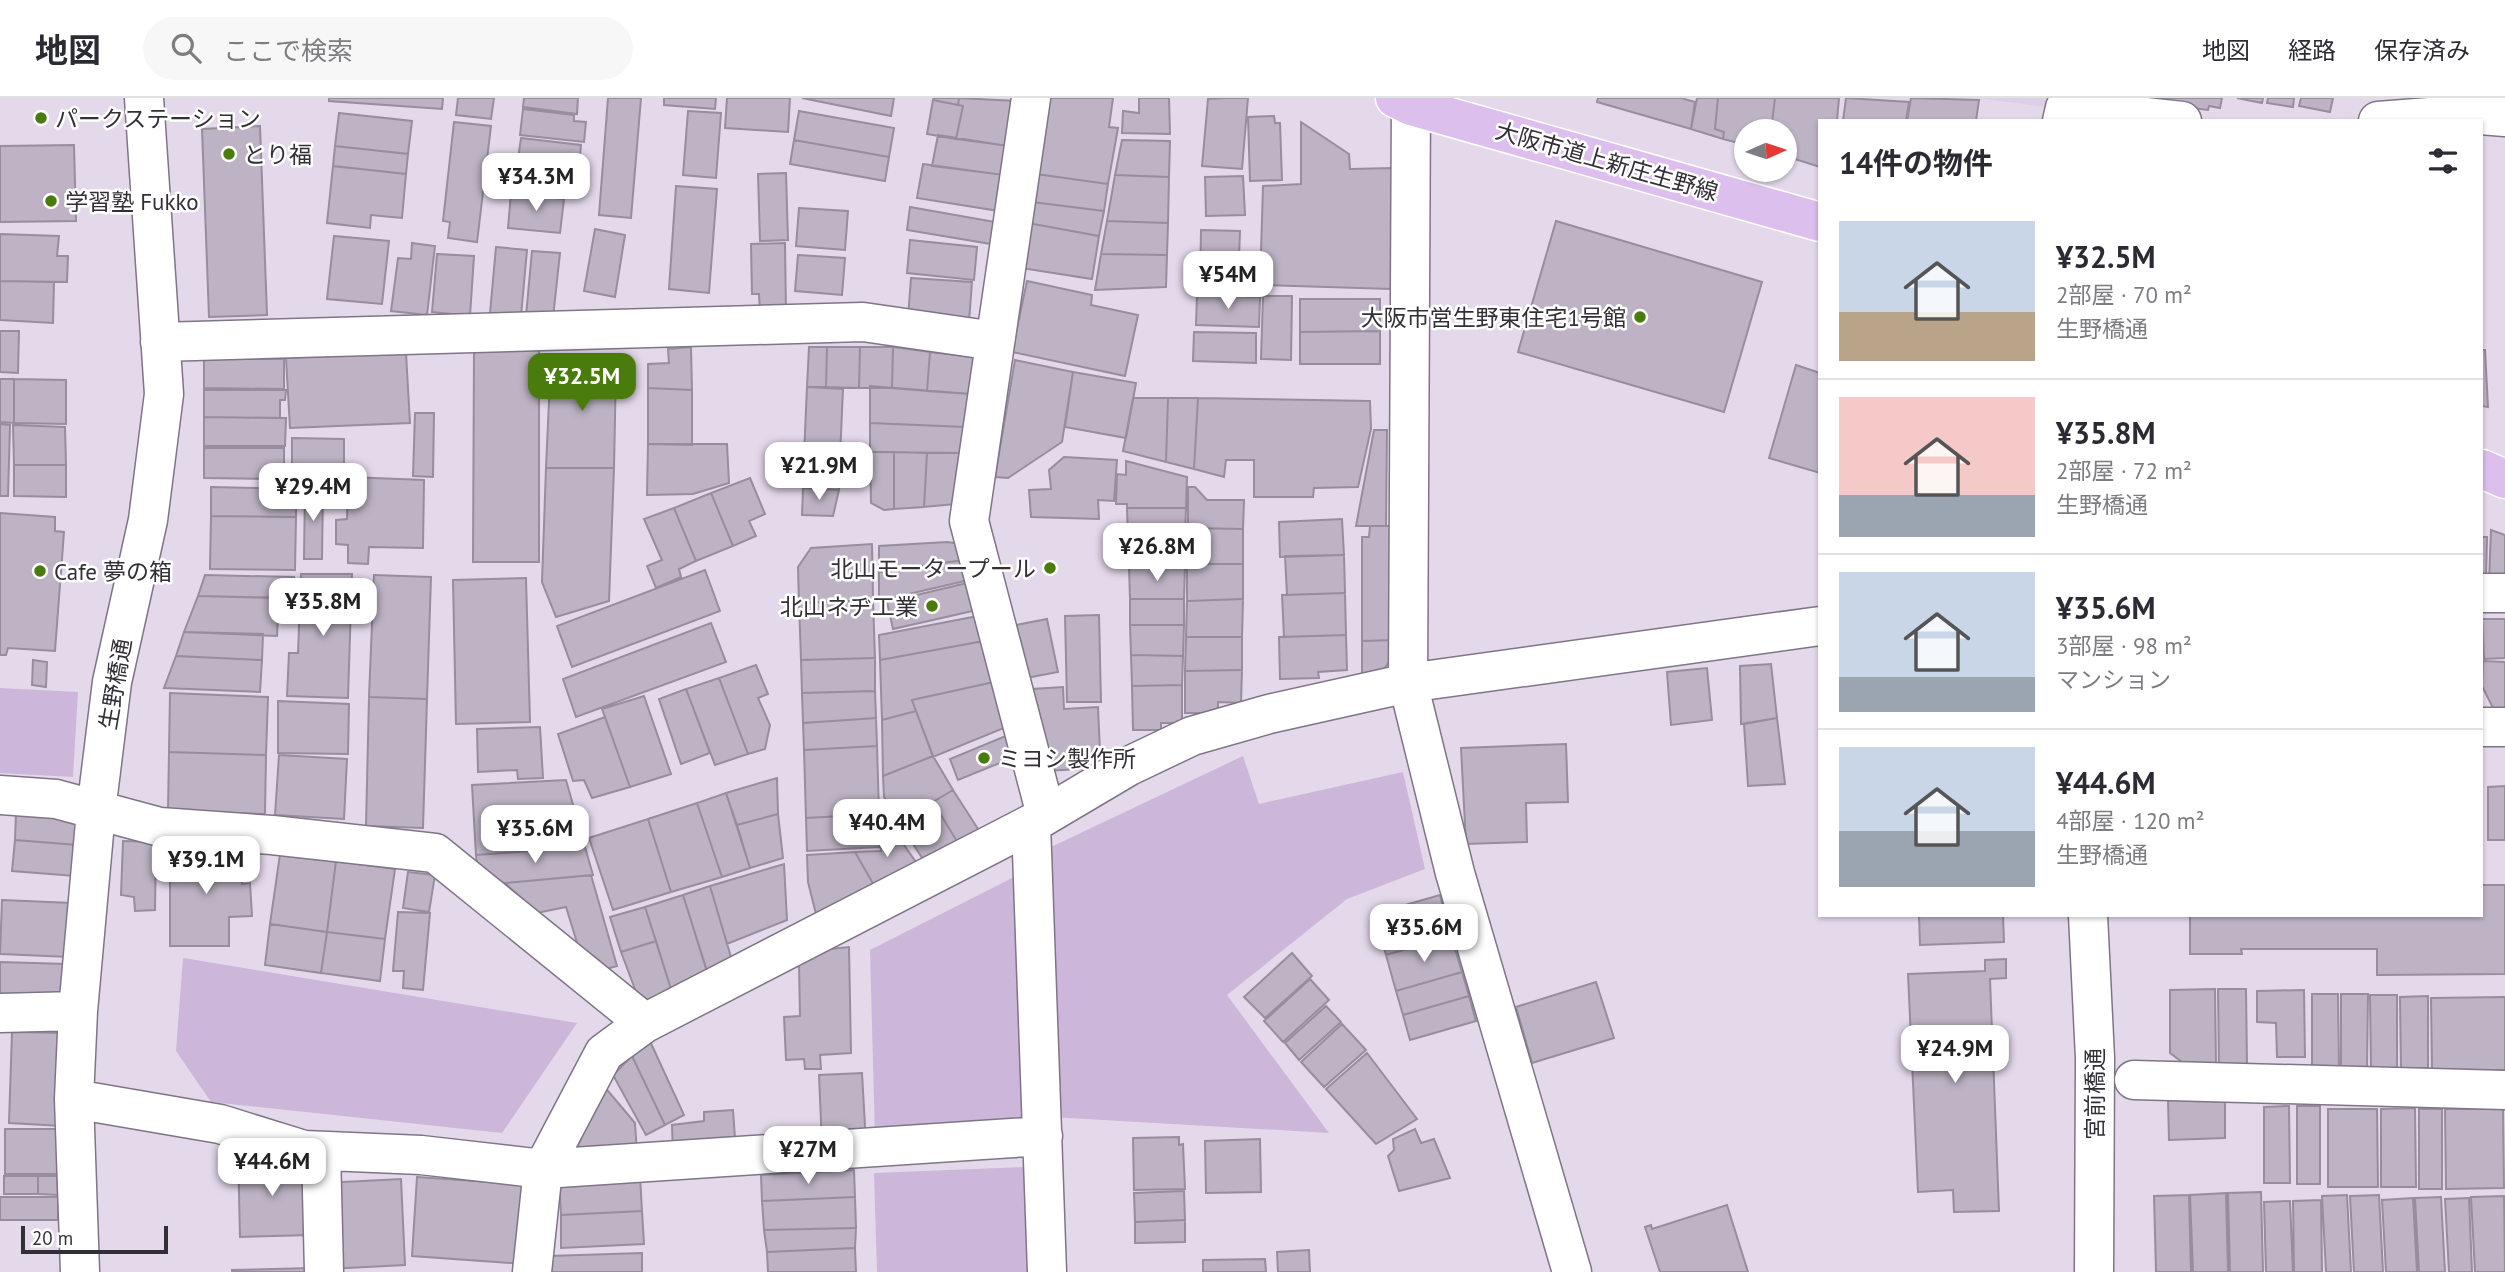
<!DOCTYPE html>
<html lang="ja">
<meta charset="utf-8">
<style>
body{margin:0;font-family:"PT Sans","Noto Sans JP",sans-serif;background:#f7f7f7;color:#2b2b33;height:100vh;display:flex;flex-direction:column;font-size:26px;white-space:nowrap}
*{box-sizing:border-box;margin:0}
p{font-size:23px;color:#7c7c81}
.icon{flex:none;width:38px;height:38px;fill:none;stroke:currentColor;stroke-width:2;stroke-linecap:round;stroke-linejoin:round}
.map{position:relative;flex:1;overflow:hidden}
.drawer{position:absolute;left:1818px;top:21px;width:665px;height:798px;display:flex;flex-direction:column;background:#fff;border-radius:0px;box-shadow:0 2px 5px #0004}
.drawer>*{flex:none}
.needle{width:46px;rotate:87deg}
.tools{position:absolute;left:1734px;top:21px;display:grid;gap:14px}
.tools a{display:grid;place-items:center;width:63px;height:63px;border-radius:50%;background:#fff;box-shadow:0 2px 5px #0004;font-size:35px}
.scale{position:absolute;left:21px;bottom:18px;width:147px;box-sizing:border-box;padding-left:7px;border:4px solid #332f36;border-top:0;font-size:19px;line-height:24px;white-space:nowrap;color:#332f36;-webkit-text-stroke:5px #fff;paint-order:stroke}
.price{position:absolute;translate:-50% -60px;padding:0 16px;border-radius:14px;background:#fff;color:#222;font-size:23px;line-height:46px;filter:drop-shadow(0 2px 4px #0008)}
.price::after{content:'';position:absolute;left:50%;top:42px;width:21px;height:16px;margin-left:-10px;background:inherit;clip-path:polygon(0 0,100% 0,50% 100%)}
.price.current{background:#497c0d;color:#fff}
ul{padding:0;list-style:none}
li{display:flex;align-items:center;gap:21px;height:175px;padding:0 21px}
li+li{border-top:2px solid #e1e1e2}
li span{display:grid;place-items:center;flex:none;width:196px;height:140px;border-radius:0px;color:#555}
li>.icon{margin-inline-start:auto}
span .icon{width:84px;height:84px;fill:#fffc;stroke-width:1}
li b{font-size:30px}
h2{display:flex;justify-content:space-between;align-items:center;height:84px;padding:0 21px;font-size:30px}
header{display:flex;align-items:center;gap:42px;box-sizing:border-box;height:98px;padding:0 35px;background:#fff;border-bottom:2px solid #e1e1e2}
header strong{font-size:33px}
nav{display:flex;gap:38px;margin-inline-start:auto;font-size:24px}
.search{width:490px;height:63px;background:#f7f7f7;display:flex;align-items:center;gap:18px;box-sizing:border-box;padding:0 24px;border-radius:38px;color:#7c7c81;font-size:26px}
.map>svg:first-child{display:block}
.built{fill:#decfe8}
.green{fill:#ccb6d9}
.building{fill:#bdb3c4;stroke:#978d9d;stroke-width:2}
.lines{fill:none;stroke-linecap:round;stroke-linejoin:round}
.street-casing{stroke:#7f7586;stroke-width:41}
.primary-casing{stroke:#fff;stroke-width:41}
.street{stroke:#fff;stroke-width:38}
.primary{stroke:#dcbfed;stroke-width:38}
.poi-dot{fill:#497c0d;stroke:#fff;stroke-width:2.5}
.labels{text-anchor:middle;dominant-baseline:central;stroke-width:5;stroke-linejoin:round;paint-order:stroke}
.poi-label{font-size:23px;fill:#332f36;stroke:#fff;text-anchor:start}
.street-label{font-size:23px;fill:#332f36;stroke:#fff}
</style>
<header>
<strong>地図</strong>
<div class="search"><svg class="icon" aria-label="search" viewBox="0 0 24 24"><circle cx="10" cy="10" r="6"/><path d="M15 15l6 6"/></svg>ここで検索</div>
<nav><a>地図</a><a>経路</a><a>保存済み</a></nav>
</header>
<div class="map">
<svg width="2505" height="1174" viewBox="0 0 2505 1174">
<rect width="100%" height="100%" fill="#e4d9eb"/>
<path class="built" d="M1977,0H2054L2052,10Z"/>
<path class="green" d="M0,590L78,594L73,679L0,675Z
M1243,658L1259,706L1403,674L1425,771L1347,801L1227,897L1329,1035L1051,1019L1049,750Z
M1018,777L1023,1027L875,1040L870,852Z
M183,860L577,925L502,1035L211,1004L176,953Z
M1027,1069L1030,1174H877L874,1075Z"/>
<path class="building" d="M329,0H443L442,11L329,3Z
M458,0H494L491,21L456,17Z
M524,0H578L577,16L523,9Z
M608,0H641L631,120L599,117Z
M664,0H716L715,11L664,7Z
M727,0H790L788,34L725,30Z
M802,0H894L891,18Z
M934,0H959L958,7L933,2Z
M959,0L1016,3L1008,48L956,41L963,8L958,7Z
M1049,0H1113L1109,29L1118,30L1108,86L1036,76Z
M1139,0H1169L1170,36L1122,35L1123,13L1139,15Z
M1226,0H1248L1242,71L1202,68L1208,1Z
M1598,0H1681L1695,4L1691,31L1597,4Z
M1697,0H1718L1715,31L1724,34L1723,41L1691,31Z
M1718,0H1775L1771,33H1746V47L1723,41L1724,34L1715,31Z
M1775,0H1839L1837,23H1820V69L1785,58V33H1771Z
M1846,0L1909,4L1906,23H1843Z
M1911,0L1979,2L1976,23H1907Z
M2161,0H2222L2220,10L2209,8L2208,12L2160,6Z
M2237,0H2263L2262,5Z
M2268,0H2294L2293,9L2267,5Z
M2301,0H2333L2330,14L2299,8Z
M933,2L963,8L956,41L927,36Z
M523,11L574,17V23L586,24L584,44L520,37Z
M688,13L721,15L716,80L683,77Z
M799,13L894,30L889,59L794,42Z
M339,15L412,23L408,56L335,48Z
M1274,18L1275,25H1280L1282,82L1250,83L1248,19Z
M454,24L491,28L477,144L448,140L450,124L443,123Z
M1301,24L1349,56L1350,71L1392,70L1391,191L1260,187L1263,88L1301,86Z
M260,28L267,217L209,219L202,31Z
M938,37L1008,48L1004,77L932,68Z
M521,40L581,47L579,68L518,61Z
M794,42L889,59L885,83L790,66Z
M1122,42L1170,43L1169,79L1115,77Z
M74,47L76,123L0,124V48Z
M335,48L408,56L406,76L333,68Z
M511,62L579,70L575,99L507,90Z
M923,66L1004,77L999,113L917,100Z
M333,68L406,76L402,120L371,117L370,130L327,125Z
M786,75L788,142L760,143L758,76Z
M1036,76L1108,86L1104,113L1032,104Z
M1115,77L1169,79L1168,125L1107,123Z
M1243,78L1245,117L1206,118L1205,79Z
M676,88L717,91L709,195L669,191Z
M511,95L564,101L560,135L508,130Z
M1032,104L1104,113L1099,138L1028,125Z
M910,109L995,124L991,146L907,132Z
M799,110L848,113L845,152L796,148Z
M1107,123L1168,125L1167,157L1101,156Z
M1556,123L1762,184L1724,314L1518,254Z
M1028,125L1099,138L1092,181L1021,170Z
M595,131L625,137L615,199L584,193Z
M1201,132L1240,133L1238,187H1200Z
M0,136L59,138L57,158H68L67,184L0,183Z
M334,138L389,143L382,206L327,201Z
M910,142L977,149L974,182L907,175Z
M412,145L435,148L427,217L391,213L398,160L411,161Z
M785,145L786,215H760L759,196H752L751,146Z
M496,149L527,152L521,218L490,215Z
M532,153L560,155L553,220L526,218Z
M437,156L474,158L470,218L432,214Z
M1101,156L1167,157L1166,189L1095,192Z
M798,157L845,160L842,197L795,193Z
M911,180L972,184L969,224L908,220Z
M0,183L54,184L53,225L0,222Z
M1027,183L1092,197L1091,207L1138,217L1125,278L1012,254Z
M1197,197L1260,199L1259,229L1196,227Z
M1263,198H1292L1291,262L1261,261Z
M1300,201H1380V233L1300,234Z
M0,233H19L18,275L0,274Z
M1380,233V266H1300V234Z
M1194,234L1256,235V265L1193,263Z
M691,249L692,292L648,290V266L669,265L668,251Z
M809,249H827L826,289H807Z
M827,249H860L859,290L826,289Z
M860,249H893L892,290H859Z
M893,249L930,254L927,293L892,290Z
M474,251H539V464H473Z
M2482,252H2485L2488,309L2482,308Z
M930,254L974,259L970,296L927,293Z
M406,255L410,325L290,330L286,260Z
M551,259L608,260L616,270L614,370H546Z
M204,261H284V291L204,290Z
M1015,262L1073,274L1062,344L1008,380L995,379Z
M1796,267L1820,275V375L1769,360Z
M1073,274L1136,285L1126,340L1065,329Z
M0,281H14V325L0,324Z
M14,281L66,282V326L14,325Z
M870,288L970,296L965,329L870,325Z
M807,289L843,291L840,359L804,357Z
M648,290L692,292V347L648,346Z
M204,292H286L285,302H280V320L204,319Z
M1133,300H1168L1166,364L1123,353Z
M1168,300H1198L1194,371L1166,364Z
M1198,300L1370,303L1371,331L1358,389L1314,390L1313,399H1254V362H1226L1224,379L1194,371Z
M415,315H434L433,379L413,378Z
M204,319L286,320L285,348H204Z
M870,325L965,329L962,355L870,354Z
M0,326L10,327L8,398H0Z
M13,327L65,329L66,367H14Z
M1374,332H1387L1386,428H1356Z
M292,340L344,341V374L292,373Z
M648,346H727L729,385L693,396L647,397Z
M204,350H284V381L204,380Z
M870,354H894V411L884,412L871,405Z
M894,354L927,355L924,409L894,411Z
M927,355H962L955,406L924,409Z
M804,357L840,359L839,392L803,390Z
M1064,359L1117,362L1114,403L1098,402L1099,421L1031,419L1029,392L1051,391L1049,372Z
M1126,363L1187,379L1186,410H1127V406H1116L1117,376L1126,377Z
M14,367H66V399L14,398Z
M546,370H614L609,503L556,519L542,484Z
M348,379L424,382L423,450L369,449L368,466L348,465V447L336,446V422L347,421Z
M750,380L765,416L749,423L756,438L733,448L711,395Z
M211,389L296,391V419L211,418Z
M305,389L323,390L322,461H304Z
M1188,389H1195L1207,402H1244L1243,431L1188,430Z
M803,390L839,392L833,418L802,417Z
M711,395L733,448L696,463L674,410Z
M674,410L696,463L679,471L681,479L656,490L647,468L662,462L644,421Z
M1127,410H1186L1185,439L1128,440Z
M0,415L55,419V433L64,434L55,553L8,550L6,557H0Z
M211,418L296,419L295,472L210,471Z
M1342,421L1344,457L1280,459L1279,424Z
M1370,428H1394V542L1362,543V439H1369Z
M1188,430L1243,431V466H1187Z
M2491,432L2505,437V484H2489Z
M1185,439V468L1129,469L1128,440Z
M2482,439H2487L2486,482L2482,481Z
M947,444L961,446L964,462L879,474V448Z
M872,446L873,502L799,505L798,469L811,450Z
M1344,457L1345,495L1287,497L1285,458Z
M964,462L969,482L879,503V474Z
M1187,466H1243V501L1187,503Z
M1185,468L1184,501H1130L1129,469Z
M705,472L720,513L572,569L557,528Z
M301,476H352L348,600L287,598L289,555H298Z
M205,477L294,479L293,500L198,498Z
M374,477L431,479L427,601L369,599Z
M526,480L530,624L456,626L453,482Z
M971,484L977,512L893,531L887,504Z
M1345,495L1346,537L1284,539L1282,497Z
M198,498L279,500L277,538L184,534Z
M1130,501H1184V527H1130Z
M1243,501L1242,539H1186L1187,503Z
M873,502L875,560L801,562L799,505Z
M1099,517L1101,604H1067L1065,518Z
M978,518L984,543L880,562L879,537Z
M1047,521L1058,574L1026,580L1016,527Z
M2482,521H2505V560L2484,561Z
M711,525L726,564L576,619L563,581Z
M1130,527H1184L1183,558L1131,557Z
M184,534L263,536L262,562L176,558Z
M1346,537L1347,572L1318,574L1319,580L1280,581L1279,539Z
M1186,539H1242V572L1185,573Z
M1394,542V556L1383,573L1362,578V543Z
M984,543L994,584L912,602L916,613L882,622L880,562Z
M1131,557L1183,558L1182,587L1132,588Z
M176,558L262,562L260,594L164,590Z
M875,560V593L802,595L801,562Z
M33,562L47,564L46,589L32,587Z
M2483,563L2505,564V612H2494L2482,588Z
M1771,566L1777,620L1741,626L1740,568Z
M756,567L768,596L758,600L770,627L765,651L748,656L719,580Z
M1707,570L1712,622L1671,627L1667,574Z
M1242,572L1241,605L1218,604V615H1185V573Z
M719,580L748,656L715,667L686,591Z
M994,584L1004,630L933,659L912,602Z
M1182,587V625H1161V632H1133L1132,588Z
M1063,589L1064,611L1098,609L1100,654L1081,656V671L1045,673L1032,591Z
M686,591L710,655L681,666L659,601Z
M875,593L876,620L803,625L802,595Z
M170,595L268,599L266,657L169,654Z
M644,598L671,676L630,689L602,611Z
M369,599L427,601L423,730L366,728Z
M278,603L349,606L348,656L278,655Z
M916,613L933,658L883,678L882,622Z
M605,619L630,689L592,700L584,682L573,683L558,636Z
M876,620L877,648L804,652L803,625Z
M1777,620L1785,686L1748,688L1744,626Z
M540,629L543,680L518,681L517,672L478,674L477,631Z
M1008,637L1017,658L958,682L950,661Z
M1566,646L1568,704L1526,705L1527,744L1466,746L1461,650Z
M877,648L879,716L806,720L804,652Z
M169,654L266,657L265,716L168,713Z
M279,657L347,661L344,721L275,717Z
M933,658L953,692L899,724L884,699L883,678Z
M777,680L778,716L737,727L726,695Z
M566,682L585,749L476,757L472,687Z
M2505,688V742H2488V689Z
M953,692L980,734L958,745L933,704Z
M726,695L750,770L722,779L697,705Z
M933,704L958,745L924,763L899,724Z
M697,705L722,779L671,794L648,721Z
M16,715L79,719L77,747L15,742Z
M778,716L783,760L750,770L737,727Z
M879,716L880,749L807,753L806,720Z
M648,721L671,794L613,812L589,740Z
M892,730L918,767L875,789L855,754L881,753L880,734Z
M15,742L77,747L75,778L12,773Z
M123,743L156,744L155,812L135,813L134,799L121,797Z
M585,749L593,777L495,786L477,767L476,757Z
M170,751L251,756V766L241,767L242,786L250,785L252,818L229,819V848H170Z
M855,754L875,789L817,820L808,784L807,757Z
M280,756L336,763L327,834L270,826Z
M336,763L395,771L385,841L327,834Z
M784,766L787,822L727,846L710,788Z
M408,774L435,777L429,814L403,810Z
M591,777L617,868L606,871L579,851L566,809L537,815L505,785Z
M2482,787H2505V876L2377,877V851H2241L2242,856H2190V817H2482Z
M710,788L731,859L707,873L683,797Z
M683,797L707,874L671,891L645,809Z
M1440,797L1444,813L1379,832L1374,816Z
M2,802L72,805L69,859L0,856Z
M645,809L656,843L621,854L610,819Z
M1444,813L1451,838L1386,857L1379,832Z
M398,814L430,815L423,892L403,890L404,873H393Z
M1919,817H2003L2004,844L1920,847Z
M270,826L327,834L321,875L265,867Z
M327,834L385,841L380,883L321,875Z
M1451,838L1462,874L1396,893L1386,857Z
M656,843L671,891L641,907L621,854Z
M849,849L851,955L820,957L821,971H805L804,961L786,962L784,919L800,918L799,865L820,852Z
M1292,855L1312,878L1265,920L1244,899Z
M2006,861V880L1990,881L1999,1113L1954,1114L1953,1092L1918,1094L1908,876L1985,873V862Z
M0,864L67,866L66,894L56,898L0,899Z
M1462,874L1469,898L1403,917L1396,893Z
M1310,881L1329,902L1283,944L1264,923Z
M1596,884L1614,940L1532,965L1516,909Z
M2215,891L2216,967H2186L2170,955V892Z
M2218,891H2246L2247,967H2219Z
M2304,892L2305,959H2277L2276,925L2257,924V893Z
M2312,896H2338L2339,969H2312Z
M2341,896H2368L2367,970H2341Z
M2370,897H2397V971H2371Z
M1469,898L1476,923L1410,942L1403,917Z
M2428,898V970H2401L2400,899Z
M2505,899V972H2432L2431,900Z
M1326,908L1341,924L1299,962L1285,945Z
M1342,926L1366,952L1324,989L1301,964Z
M12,934L65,935L62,1028L9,1025Z
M649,941L684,1017L665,1027L632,958Z
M1367,955L1417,1021L1376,1046L1326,991Z
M632,958L665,1027L646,1037L613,977Z
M862,975L866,1045L822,1047L819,977Z
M603,987L635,1025L637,1056L571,1064Z
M2225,999V1040L2169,1042L2168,1001Z
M2289,1008L2290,1085H2264V1009Z
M2297,1008H2320V1086H2297Z
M2415,1010L2416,1089H2381V1011Z
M2328,1011H2377L2378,1089H2328Z
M2419,1011H2442V1091H2419Z
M2445,1011H2503L2504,1090L2446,1091Z
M733,1012L736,1054L673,1058L672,1027L704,1023V1014Z
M5,1031H61L60,1076H5Z
M1415,1031L1421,1045L1434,1041L1450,1080L1399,1093L1388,1058L1394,1052L1393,1041Z
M1179,1039V1047L1183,1046L1185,1091L1134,1092L1133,1040Z
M1260,1041L1261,1094L1206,1095L1205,1043Z
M238,1052L304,1068L312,1137L240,1139Z
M854,1072L855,1099L762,1103L761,1077Z
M4,1078H38V1096H4Z
M38,1078H57L58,1097L38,1096Z
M640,1078L642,1113L561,1117L559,1081Z
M417,1079L531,1087L524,1166L412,1158Z
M401,1081L405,1167L328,1171L324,1085Z
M1184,1093L1185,1122L1135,1124L1134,1095Z
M2261,1094L2263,1174H2230L2228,1095Z
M2226,1095L2228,1174H2193L2190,1097Z
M2189,1097L2191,1174H2156L2154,1098Z
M2347,1097L2351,1174H2326L2322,1098Z
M2379,1097L2383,1174H2354L2350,1098Z
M2504,1098L2505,1174H2475L2471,1099Z
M0,1099H58V1122H0Z
M855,1099L856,1130L764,1132L762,1103Z
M2441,1099L2445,1174H2419L2415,1100Z
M2413,1100L2417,1174H2386L2382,1102Z
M2469,1100L2472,1174H2449L2445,1101Z
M2321,1102L2322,1174H2294L2293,1103Z
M2290,1103L2293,1174H2266L2264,1104Z
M1727,1107L1748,1174H1660L1645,1129L1651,1127L1652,1131Z
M642,1113L644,1146L561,1150V1117Z
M1185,1122V1144L1135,1145V1124Z
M856,1130L855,1150L767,1154L764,1132Z
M855,1150L856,1174H768L767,1154Z
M1309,1152L1310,1174H1278L1277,1154Z
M642,1155V1174H550L549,1158Z
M1265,1161L1266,1174H1203V1162Z
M312,1170V1174H232V1172Z"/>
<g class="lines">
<g class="street-casing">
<path id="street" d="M1031,0L969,423L1046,717
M1411,0L1408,585L1455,775L1572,1174
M2062,23L2065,10L2182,23
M2378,23L2468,16L2505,19
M160,244L863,224L995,243
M2482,495H2505
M2482,629H2505
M0,697L56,701L160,729L272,737L435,755L645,925
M1031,726L1047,1174
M2088,817L2095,960L2094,1174
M0,915L78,913
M2134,982L2505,992
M74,1001L220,1026L304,1052L421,1057L543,1071L1043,1038
M321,1053L324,1174
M80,1174L74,1001L78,913L96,713L112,584L148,422L164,296L144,0
M532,1174L543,1071L604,955L645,925L1031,726L1129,668L1192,638L1269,616L1408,585L1820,528"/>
</g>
<g class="primary-casing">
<path id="primary" d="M1395,0L1411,8L1820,124
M2482,371L2505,381"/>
</g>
<use href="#street" class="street"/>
<use href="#primary" class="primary"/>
</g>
<g class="poi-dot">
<circle cx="41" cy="20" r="7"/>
<circle cx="229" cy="56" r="7"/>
<circle cx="51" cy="103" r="7"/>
<circle cx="1640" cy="219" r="7"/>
<circle cx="1050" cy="470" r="7"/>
<circle cx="40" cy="473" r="7"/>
<circle cx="932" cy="508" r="7"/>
<circle cx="984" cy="660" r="7"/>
</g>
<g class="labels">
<g class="poi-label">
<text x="55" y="20">パークステーション</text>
<text x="243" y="56">とり福</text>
<text x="65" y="103">学習塾 Fukko</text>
<text x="1626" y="219" text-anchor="end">大阪市営生野東住宅1号館</text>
<text x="1036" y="470" text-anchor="end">北山モータープール</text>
<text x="54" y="473">Cafe 夢の箱</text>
<text x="918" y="508" text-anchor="end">北山ネヂ工業</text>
<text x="998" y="660">ミヨシ製作所</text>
</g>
<g class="street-label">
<text transform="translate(1607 63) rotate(16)">大阪市道上新庄生野線</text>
<text transform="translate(115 586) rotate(-80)">生野橋通</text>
<text transform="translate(2094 996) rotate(-90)">宮前橋通</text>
</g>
</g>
</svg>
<div class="tools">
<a><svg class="needle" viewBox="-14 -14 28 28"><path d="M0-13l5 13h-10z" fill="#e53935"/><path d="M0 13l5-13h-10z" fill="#7c7c81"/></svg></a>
</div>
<div class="scale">20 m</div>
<b class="price" style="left:536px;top:115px">¥34.3M</b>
<b class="price" style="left:1228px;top:213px">¥54M</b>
<b class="price current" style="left:582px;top:315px">¥32.5M</b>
<b class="price" style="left:819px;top:404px">¥21.9M</b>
<b class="price" style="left:313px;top:425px">¥29.4M</b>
<b class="price" style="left:1157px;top:485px">¥26.8M</b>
<b class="price" style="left:323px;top:540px">¥35.8M</b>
<b class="price" style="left:887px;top:761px">¥40.4M</b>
<b class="price" style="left:535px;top:767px">¥35.6M</b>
<b class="price" style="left:206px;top:798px">¥39.1M</b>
<b class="price" style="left:1424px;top:866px">¥35.6M</b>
<b class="price" style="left:1955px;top:987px">¥24.9M</b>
<b class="price" style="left:808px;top:1088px">¥27M</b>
<b class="price" style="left:272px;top:1100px">¥44.6M</b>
<section class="drawer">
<h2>14件の物件<svg class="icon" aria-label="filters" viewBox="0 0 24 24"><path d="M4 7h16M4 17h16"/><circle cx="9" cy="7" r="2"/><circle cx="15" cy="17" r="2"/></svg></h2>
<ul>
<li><span style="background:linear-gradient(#c9d6e8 65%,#b9a48a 0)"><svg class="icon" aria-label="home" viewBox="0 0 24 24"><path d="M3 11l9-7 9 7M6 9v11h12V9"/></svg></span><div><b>¥32.5M</b><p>2部屋 · 70 m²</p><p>生野橋通</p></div></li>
<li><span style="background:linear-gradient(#f6c9c9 70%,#9aa5b1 0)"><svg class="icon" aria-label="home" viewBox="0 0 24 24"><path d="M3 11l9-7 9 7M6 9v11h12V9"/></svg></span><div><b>¥35.8M</b><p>2部屋 · 72 m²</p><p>生野橋通</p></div></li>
<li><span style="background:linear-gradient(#c9d6e8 75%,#9aa5b1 0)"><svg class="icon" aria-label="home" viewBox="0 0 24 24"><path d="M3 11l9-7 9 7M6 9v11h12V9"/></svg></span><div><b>¥35.6M</b><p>3部屋 · 98 m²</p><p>マンション</p></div></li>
<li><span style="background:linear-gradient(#c9d6e8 60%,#9aa5b1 0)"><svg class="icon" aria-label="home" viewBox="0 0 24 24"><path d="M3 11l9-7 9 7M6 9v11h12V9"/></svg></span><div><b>¥44.6M</b><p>4部屋 · 120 m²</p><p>生野橋通</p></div></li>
</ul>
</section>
</div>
